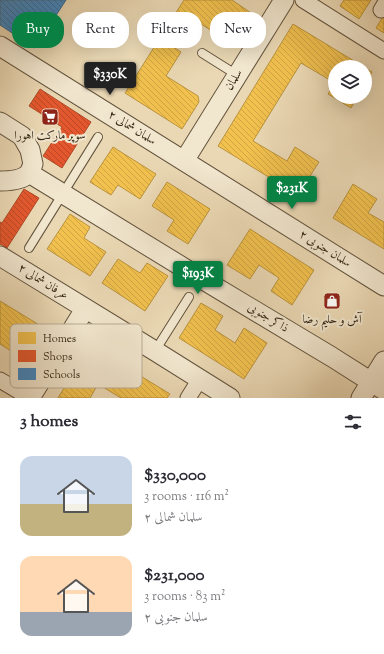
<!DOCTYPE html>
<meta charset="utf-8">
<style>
body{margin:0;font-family:"Sorts Mill Goudy",Amiri,serif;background:#f2f2f3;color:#2b2b33;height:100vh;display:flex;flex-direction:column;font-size:15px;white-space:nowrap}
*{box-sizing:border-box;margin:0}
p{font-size:13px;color:#7c7c81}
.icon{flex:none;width:22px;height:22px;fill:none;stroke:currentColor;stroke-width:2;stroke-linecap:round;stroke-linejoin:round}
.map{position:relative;height:398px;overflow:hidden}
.details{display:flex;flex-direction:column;background:#fff;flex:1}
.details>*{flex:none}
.guide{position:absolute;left:12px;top:12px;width:360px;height:36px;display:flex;gap:8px}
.buttons{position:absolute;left:328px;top:60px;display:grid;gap:8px}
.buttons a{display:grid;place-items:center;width:44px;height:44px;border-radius:50%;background:#fff;box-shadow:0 4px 16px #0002;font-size:20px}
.price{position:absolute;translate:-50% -34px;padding:0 9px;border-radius:4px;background:#0b8043;color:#fff;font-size:13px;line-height:26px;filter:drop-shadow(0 1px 2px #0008)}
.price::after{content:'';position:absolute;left:50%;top:24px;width:12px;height:9px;margin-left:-6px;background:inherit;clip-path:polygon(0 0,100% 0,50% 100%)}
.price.selected{background:#222;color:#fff}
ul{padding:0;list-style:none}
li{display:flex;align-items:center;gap:12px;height:100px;padding:0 20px}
li span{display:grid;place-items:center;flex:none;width:112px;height:80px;border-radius:12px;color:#555}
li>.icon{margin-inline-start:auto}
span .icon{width:48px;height:48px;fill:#fffc;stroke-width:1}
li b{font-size:17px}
h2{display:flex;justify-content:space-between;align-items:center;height:48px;padding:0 20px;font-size:17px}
.tag{padding:0 14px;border-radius:16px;background:#fff;box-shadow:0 4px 16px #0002;font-size:14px;line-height:36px}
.tag.selected{background:#0b8043;color:#fff}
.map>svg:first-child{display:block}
.homes{fill:url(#homes-back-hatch);stroke:#ba933d}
.shops{fill:url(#shops-back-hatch);stroke:#b04926}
.schools{fill:url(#schools-back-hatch);stroke:#3c6b90}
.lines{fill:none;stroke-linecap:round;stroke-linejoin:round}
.service-casing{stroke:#63533d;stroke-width:10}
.minor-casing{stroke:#63533d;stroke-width:17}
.tertiary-casing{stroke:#63533d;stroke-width:21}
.service{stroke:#f1e6ce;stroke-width:8}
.minor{stroke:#f1e6ce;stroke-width:15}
.tertiary{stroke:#f1e6ce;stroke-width:19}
.labels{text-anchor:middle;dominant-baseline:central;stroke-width:4;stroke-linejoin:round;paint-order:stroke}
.street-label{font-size:12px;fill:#362715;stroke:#f1e6ce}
.poi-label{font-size:12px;fill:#362715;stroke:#f1e6ce}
.key{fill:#f1e6ce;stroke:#b9ad96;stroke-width:1}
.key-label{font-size:11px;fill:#362715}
</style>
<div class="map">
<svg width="384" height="398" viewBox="0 0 384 398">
<defs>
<pattern id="homes-back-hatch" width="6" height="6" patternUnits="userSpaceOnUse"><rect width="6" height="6" fill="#f2c14e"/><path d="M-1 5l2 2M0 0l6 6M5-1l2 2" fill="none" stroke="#d0a643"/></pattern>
<pattern id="shops-back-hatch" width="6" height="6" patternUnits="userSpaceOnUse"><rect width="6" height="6" fill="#e4572e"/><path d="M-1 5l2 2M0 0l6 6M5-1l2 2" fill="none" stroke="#ba4826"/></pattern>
<pattern id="schools-back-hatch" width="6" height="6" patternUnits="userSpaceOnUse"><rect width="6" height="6" fill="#3f88c5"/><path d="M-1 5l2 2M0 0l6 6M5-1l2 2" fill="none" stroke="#366f9f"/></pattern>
</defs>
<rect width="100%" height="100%" fill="#ead8b4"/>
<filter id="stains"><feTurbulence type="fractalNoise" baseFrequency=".005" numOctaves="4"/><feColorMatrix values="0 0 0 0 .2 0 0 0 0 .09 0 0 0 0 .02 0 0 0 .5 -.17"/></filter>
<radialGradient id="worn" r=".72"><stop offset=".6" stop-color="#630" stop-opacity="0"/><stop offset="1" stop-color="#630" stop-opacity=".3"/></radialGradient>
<path class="homes" d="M184,0H232L254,15L237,40L228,41L201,24L185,47L163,33Z
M344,0H371L359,19L340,6Z
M384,15V33L376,28Z
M293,24L364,67H335V97H357L351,108L328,94L335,83L301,63L253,141L287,161L295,147L319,162L298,195L218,146Z
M160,38L181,52L166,76L198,96L199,102L182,129L125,93Z
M365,68L372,72L365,84Z
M113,147L156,174L140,199L118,185L111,195L90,182Z
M167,182L210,209L188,244L167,231L174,220L152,206Z
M353,184L377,199L368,213L384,222V249L333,218Z
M70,214L90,227L84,238L106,252L90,276L47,249Z
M250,229L314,270L292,305L271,291L279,278L259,265L250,279L227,265Z
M118,259L140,273L147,263L168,276L145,311L102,283Z
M0,301L54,334L37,361L30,363L0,344Z
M201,303L223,316L215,330L235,343L244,328L267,343L244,379L179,338Z
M90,345L170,394L167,398H121L98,384L90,398H58Z"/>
<path class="shops" d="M40,89L91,122L62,168L43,156L62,127L29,106Z
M24,189L39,198L7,248L0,244V222L2,223Z"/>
<path class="schools" d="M0,0H66L35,48L0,25Z"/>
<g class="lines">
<g class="service-casing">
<path id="service" d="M202,53L237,75
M29,248L98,137
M155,351L189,297"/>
</g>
<g class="minor-casing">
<path id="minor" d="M303,0L384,51
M381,10L384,5
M0,380L30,398
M188,398L200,379"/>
</g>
<g class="tertiary-casing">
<path id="tertiary" d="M0,46L384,286
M0,122L22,136L30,150L33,164C32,166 31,170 29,173C23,180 9,181 0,181
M184,161L284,0
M29,173L202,279L332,357L384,390
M0,256L155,351L230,398
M30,398L85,309
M361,398L384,361"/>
</g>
<use href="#service" class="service"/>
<use href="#minor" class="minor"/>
<use href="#tertiary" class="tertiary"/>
</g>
<defs>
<g id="supermarket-square" transform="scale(0.9)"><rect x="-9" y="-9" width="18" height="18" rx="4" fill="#8f2418" stroke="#f1e6ce"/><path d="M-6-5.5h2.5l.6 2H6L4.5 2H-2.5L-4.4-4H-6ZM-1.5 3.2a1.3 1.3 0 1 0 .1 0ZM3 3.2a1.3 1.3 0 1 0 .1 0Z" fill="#fff"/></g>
<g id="shop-square" transform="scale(0.9)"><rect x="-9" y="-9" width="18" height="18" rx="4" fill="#8f2418" stroke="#f1e6ce"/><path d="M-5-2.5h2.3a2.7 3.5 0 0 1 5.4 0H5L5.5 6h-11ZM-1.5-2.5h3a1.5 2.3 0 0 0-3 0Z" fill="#fff"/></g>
</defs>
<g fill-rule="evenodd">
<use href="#supermarket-square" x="50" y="117"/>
<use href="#shop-square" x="332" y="301"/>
</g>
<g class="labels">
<g class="street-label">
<text transform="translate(234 80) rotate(-58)">سلمان</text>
<text transform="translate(132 128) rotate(32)">سلمان شمالی ۲</text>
<text transform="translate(325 249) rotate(32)">سلمان جنوبی ۲</text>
<text transform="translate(43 282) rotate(32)">عرفان شمالی ۲</text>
<text transform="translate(268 318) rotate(31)">ذاکر جنوبی</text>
</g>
<g class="poi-label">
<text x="50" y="136">سوپر مارکت اهورا</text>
<text x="332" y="320">آش و حلیم رضا</text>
</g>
</g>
<rect x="10" y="324" width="132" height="64" rx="6" class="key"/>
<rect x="18" y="332" width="18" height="12" fill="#f2c14e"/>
<rect x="18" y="350" width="18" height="12" fill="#e4572e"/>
<rect x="18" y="368" width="18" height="12" fill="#3f88c5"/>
<g class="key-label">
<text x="43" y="342">Homes</text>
<text x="43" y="360">Shops</text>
<text x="43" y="378">Schools</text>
</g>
<rect width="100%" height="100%" filter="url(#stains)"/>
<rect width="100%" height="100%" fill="url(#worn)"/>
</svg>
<div class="buttons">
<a><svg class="icon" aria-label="layers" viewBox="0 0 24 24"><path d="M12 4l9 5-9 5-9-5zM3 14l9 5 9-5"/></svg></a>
</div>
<b class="price selected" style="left:110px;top:96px">$330K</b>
<b class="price" style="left:292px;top:210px">$231K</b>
<b class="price" style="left:198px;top:295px">$193K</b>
<div class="guide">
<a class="tag selected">Buy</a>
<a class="tag">Rent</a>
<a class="tag">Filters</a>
<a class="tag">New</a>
</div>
</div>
<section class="details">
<h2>3 homes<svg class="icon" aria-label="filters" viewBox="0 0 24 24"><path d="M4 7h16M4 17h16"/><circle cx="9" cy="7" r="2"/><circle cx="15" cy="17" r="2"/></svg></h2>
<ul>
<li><span style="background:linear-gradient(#c9d6e8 60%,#c2b280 0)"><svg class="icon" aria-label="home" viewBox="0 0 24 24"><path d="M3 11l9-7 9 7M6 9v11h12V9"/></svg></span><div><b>$330,000</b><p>3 rooms · 116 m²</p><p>سلمان شمالی ۲</p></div></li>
<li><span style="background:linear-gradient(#ffd9b3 70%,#9aa5b1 0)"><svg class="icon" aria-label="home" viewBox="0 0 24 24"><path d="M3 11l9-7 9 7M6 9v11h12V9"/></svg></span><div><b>$231,000</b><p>3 rooms · 83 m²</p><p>سلمان جنوبی ۲</p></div></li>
</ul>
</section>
